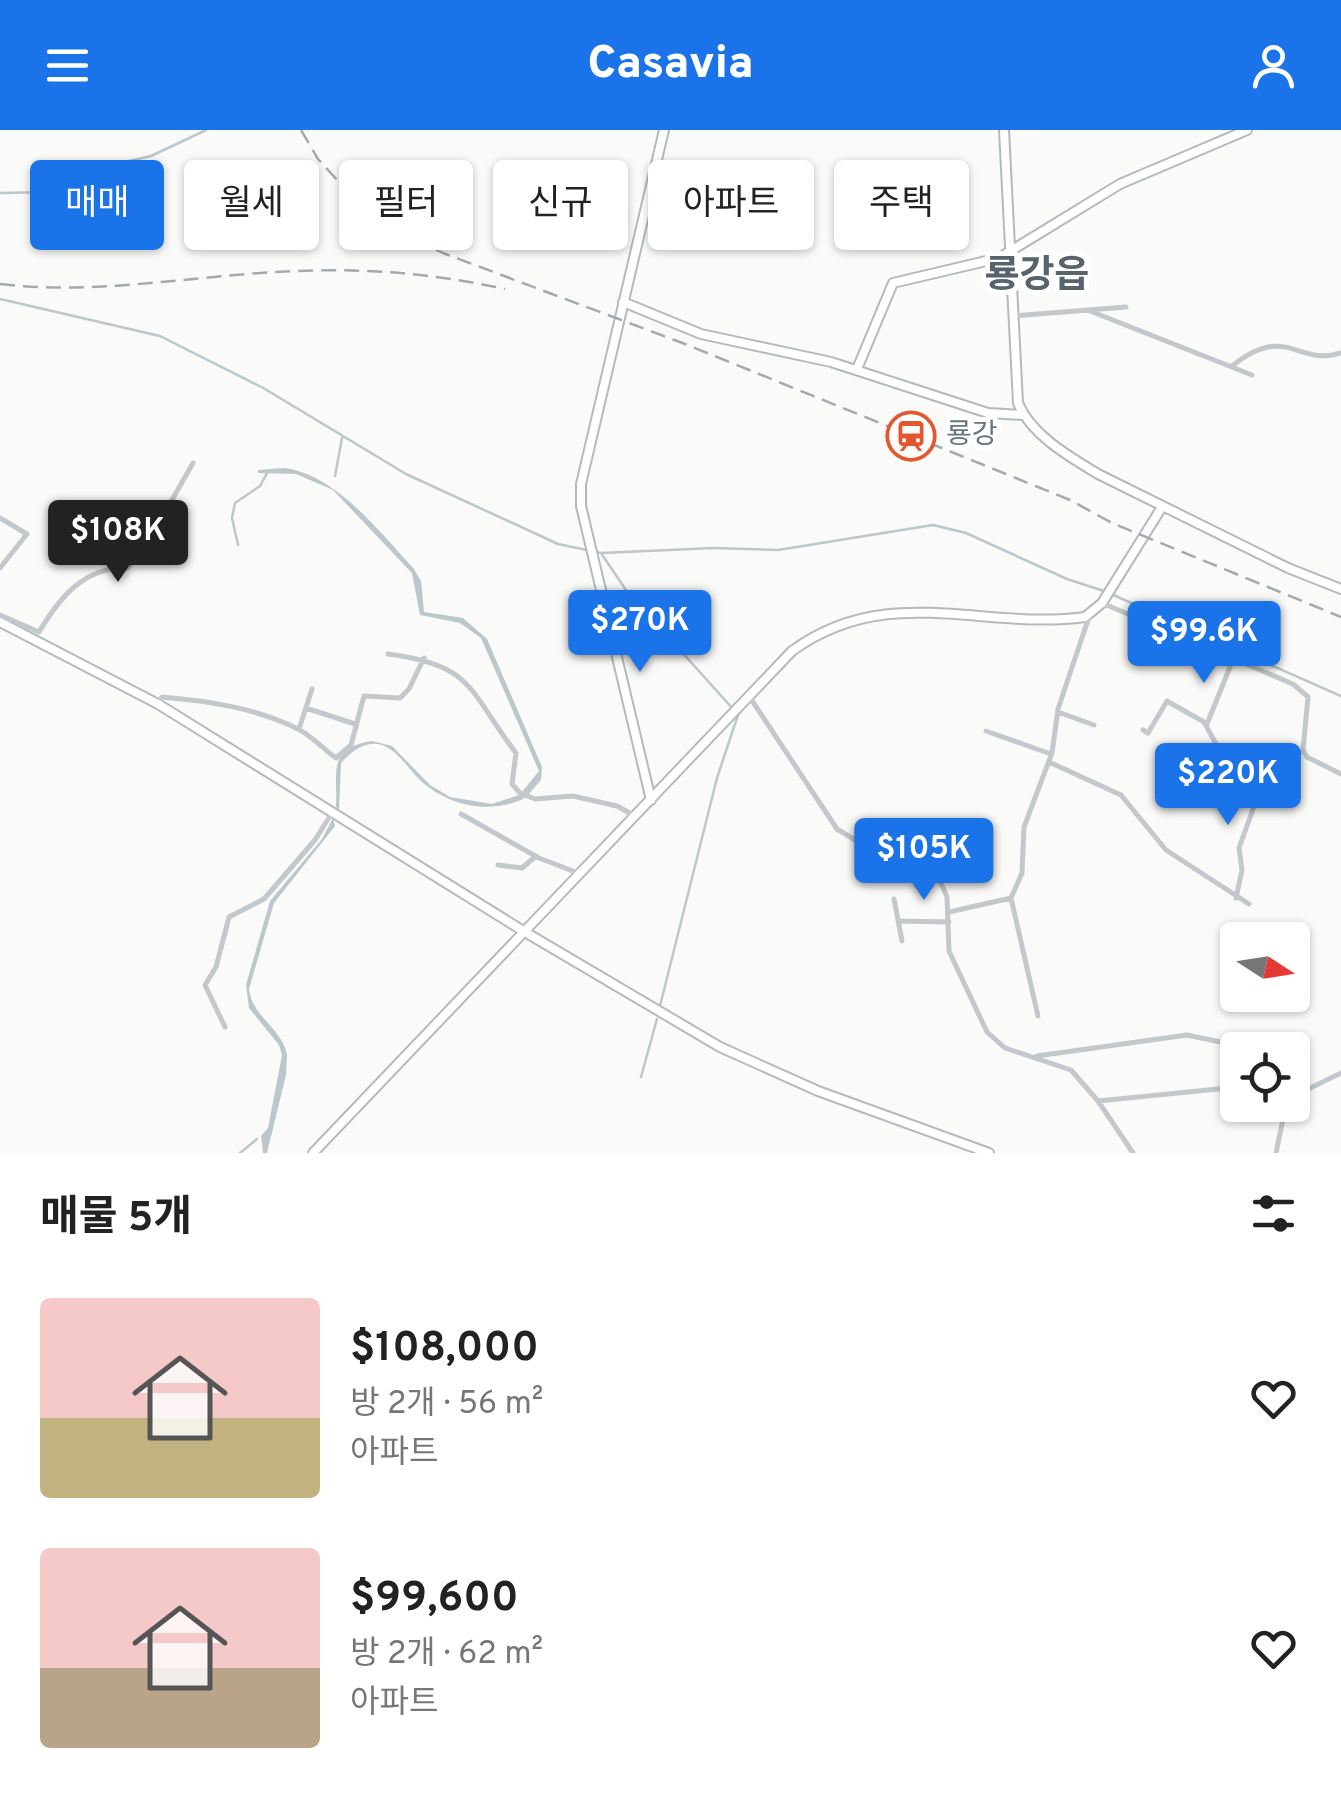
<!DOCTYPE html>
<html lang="ko">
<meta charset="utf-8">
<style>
body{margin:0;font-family:Overpass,"Noto Sans KR",sans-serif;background:#f6f6f6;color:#222;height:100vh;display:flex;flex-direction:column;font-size:38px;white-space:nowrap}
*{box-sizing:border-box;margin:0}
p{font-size:32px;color:#767676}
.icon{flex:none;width:55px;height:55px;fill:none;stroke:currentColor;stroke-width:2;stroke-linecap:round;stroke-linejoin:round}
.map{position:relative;height:1023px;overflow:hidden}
.drawer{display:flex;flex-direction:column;background:#fff;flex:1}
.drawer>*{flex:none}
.guide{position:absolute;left:30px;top:30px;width:1282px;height:90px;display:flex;gap:20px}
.needle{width:65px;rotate:102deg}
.tools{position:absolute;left:1220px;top:792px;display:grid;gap:20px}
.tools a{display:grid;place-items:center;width:90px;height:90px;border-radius:10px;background:#fff;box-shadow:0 2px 8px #0004;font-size:50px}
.price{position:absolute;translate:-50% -85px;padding:0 22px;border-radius:10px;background:#1a73e8;color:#fff;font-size:32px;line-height:65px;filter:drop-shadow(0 2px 5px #0008)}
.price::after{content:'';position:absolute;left:50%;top:60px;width:30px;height:22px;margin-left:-15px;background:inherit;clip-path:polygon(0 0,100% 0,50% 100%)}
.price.selected{background:#222;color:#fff}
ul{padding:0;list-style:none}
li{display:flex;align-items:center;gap:30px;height:250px;padding:0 40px}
li span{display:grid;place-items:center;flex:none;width:280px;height:200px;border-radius:10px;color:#555}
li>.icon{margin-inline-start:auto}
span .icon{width:120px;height:120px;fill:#fffc;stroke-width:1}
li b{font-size:42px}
h2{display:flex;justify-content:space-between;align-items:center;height:120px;padding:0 40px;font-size:42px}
.pill{padding:0 35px;border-radius:10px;background:#fff;box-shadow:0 2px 8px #0004;font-size:35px;line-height:90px}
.pill.selected{background:#1a73e8;color:#fff}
header{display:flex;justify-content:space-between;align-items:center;height:130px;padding:0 40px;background:#1a73e8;color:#fff;font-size:45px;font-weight:800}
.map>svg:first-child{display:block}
.water{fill:#bbc7cb}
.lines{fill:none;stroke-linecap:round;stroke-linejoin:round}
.stream{stroke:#bbc7cb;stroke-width:2.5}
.secondary-casing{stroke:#b3babf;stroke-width:12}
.primary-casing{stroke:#b5babe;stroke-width:12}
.street{stroke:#c3c8cc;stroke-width:5}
.secondary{stroke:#fff;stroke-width:8}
.primary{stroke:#fff;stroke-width:8}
.rail{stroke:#a2aab0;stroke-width:2.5;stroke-dasharray:15 8;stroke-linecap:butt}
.labels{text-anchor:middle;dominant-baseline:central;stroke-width:10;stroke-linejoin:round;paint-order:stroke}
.poi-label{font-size:28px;fill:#657683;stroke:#fff;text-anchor:start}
.district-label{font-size:38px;font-weight:bold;fill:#57646e;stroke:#fff}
</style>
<header><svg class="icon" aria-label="menu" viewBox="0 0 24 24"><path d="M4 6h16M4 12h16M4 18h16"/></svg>Casavia<svg class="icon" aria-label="person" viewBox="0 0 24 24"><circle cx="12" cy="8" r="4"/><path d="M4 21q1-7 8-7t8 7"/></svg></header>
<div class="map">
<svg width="1341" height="1023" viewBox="0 0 1341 1023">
<rect width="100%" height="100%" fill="#fafaf8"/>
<path class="water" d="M284,338C335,344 379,401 414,439L421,451L424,482L463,488L487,509L542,637L541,650L528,665L522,662L539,641L481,508L460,493L420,485L412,443L333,360L296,344L258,343V340Z
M372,611L392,616L430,655L450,667L492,674L519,665L525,668C489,686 444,675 417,647C408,637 395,619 382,615C365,610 351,622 341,633L339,680L336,677C338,644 326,618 372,611Z
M333,688L335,696L274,773L249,859C252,887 283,899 287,925L286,945L267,1023H263L261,1006L268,998L282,925L279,915L249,878L246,855L270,771L322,709Z"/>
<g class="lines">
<path class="stream" d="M0,63L53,62L89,40L151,26L206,0
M0,169L160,206L265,259L406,344L558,414L601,423L626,460L733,579
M335,346L342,308
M238,415L232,388L235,373L260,356L267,343
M602,423L713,418L778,420L933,395L966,403L1067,449L1104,461
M1111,464L1341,566
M660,876L717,648L738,585
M641,947L657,889
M240,1023L257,1009"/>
<g class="secondary-casing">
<path id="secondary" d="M1004,0L1018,273C1031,305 1070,327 1098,344L1288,438L1341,459
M623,172L701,204L831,232L988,283L1023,285
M857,239L893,153L999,128L1120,54L1247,0
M651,670L581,376V354L664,0"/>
</g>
<g class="primary-casing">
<path id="primary" d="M0,492L158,574L525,802L720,917L818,961L989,1023
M313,1023L792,521C888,451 981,501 1085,487L1102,473L1162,377"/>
</g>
<path class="street" d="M1090,181L1252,245
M1014,186L1126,177
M1232,236C1287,192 1297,237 1341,223
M0,388L27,404L0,438
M1102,473L1293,554L1308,567L1303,620L1307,627L1341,644
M0,485L39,502C60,467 84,437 127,438L164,396V384L193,333
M388,524C474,535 468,560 516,623L512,654L520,663L535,669L573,666L617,676L633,685
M749,566L837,699L860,713L895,700L922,715L930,728L947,767L949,821L987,902L1005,918L1071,940L1098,971L1133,1023
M158,574L162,567C209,571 256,578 298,599C312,606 323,619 336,628L351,615L364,566L400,568L409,559L424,528
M306,578L355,594
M1058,582L1094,595
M1207,594L1234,527
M299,599L312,559
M1143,600L1148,603L1167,571L1204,592L1221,623L1266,643L1272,642L1303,620
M986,601L1051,624
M1049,632L1121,665L1166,720L1249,774
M1181,650L1194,654L1231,629
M461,684L539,728L578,743
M498,735L522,738L536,726
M1011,768L1038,886
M1236,768L1242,740L1239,718L1266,643
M894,769L902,811
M949,782L1011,768L1022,743L1024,697L1052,623L1058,579L1089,487
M898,791L949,792
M225,897L205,855L216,837L229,787L264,769L315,710L333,681
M1037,926L1187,905L1259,920
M1292,936L1297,965
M1292,967L1341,943
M1098,971L1238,957
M1276,1023L1286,975"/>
<use href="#secondary" class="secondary"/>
<use href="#primary" class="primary"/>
<path class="rail" d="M301,0L318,29L348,62L392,98L443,123L685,214L1070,370L1112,393L1341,487
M0,154C101,166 198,144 299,141C368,138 437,144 505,159"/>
</g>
<defs>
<g id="station-ring" transform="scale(2.5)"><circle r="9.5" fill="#fff" stroke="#e4572e" stroke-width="1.5"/><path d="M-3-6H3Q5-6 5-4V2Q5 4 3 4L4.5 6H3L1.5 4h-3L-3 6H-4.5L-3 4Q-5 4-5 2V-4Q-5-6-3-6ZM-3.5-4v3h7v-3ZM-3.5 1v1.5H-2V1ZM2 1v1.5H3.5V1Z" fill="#e4572e"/></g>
</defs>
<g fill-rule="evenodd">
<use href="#station-ring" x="911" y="306"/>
</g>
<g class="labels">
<g class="poi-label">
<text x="946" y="306">룡강</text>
</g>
<g class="district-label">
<text x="1037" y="147">룡강읍</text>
</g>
</g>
</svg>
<div class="tools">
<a><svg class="needle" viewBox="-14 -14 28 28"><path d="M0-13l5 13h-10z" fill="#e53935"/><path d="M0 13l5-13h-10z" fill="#767676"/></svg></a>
<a><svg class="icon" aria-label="locate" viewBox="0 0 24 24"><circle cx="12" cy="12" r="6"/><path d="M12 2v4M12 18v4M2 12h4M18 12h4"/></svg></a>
</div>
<b class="price selected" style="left:118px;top:455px">$108K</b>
<b class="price" style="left:640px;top:545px">$270K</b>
<b class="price" style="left:1204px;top:556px">$99.6K</b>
<b class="price" style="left:1228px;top:698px">$220K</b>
<b class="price" style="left:924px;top:773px">$105K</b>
<div class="guide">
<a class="pill selected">매매</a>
<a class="pill">월세</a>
<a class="pill">필터</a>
<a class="pill">신규</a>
<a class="pill">아파트</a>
<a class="pill">주택</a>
</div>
</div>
<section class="drawer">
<h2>매물 5개<svg class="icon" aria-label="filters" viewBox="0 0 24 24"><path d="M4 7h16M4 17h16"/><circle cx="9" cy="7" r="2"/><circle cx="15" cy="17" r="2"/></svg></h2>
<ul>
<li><span style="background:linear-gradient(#f6c9c9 60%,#c2b280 0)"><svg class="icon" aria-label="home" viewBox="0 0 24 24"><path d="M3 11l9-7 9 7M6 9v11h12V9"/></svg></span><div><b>$108,000</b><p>방 2개 · 56 m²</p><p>아파트</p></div><svg class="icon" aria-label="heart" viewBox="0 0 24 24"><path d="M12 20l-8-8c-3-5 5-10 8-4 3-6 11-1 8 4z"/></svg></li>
<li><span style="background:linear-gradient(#f6c9c9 60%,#b9a48a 0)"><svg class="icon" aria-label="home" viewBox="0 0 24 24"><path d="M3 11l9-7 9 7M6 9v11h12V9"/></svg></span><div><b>$99,600</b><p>방 2개 · 62 m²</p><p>아파트</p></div><svg class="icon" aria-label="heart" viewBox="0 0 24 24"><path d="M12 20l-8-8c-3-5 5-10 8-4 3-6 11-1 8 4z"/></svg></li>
</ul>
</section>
